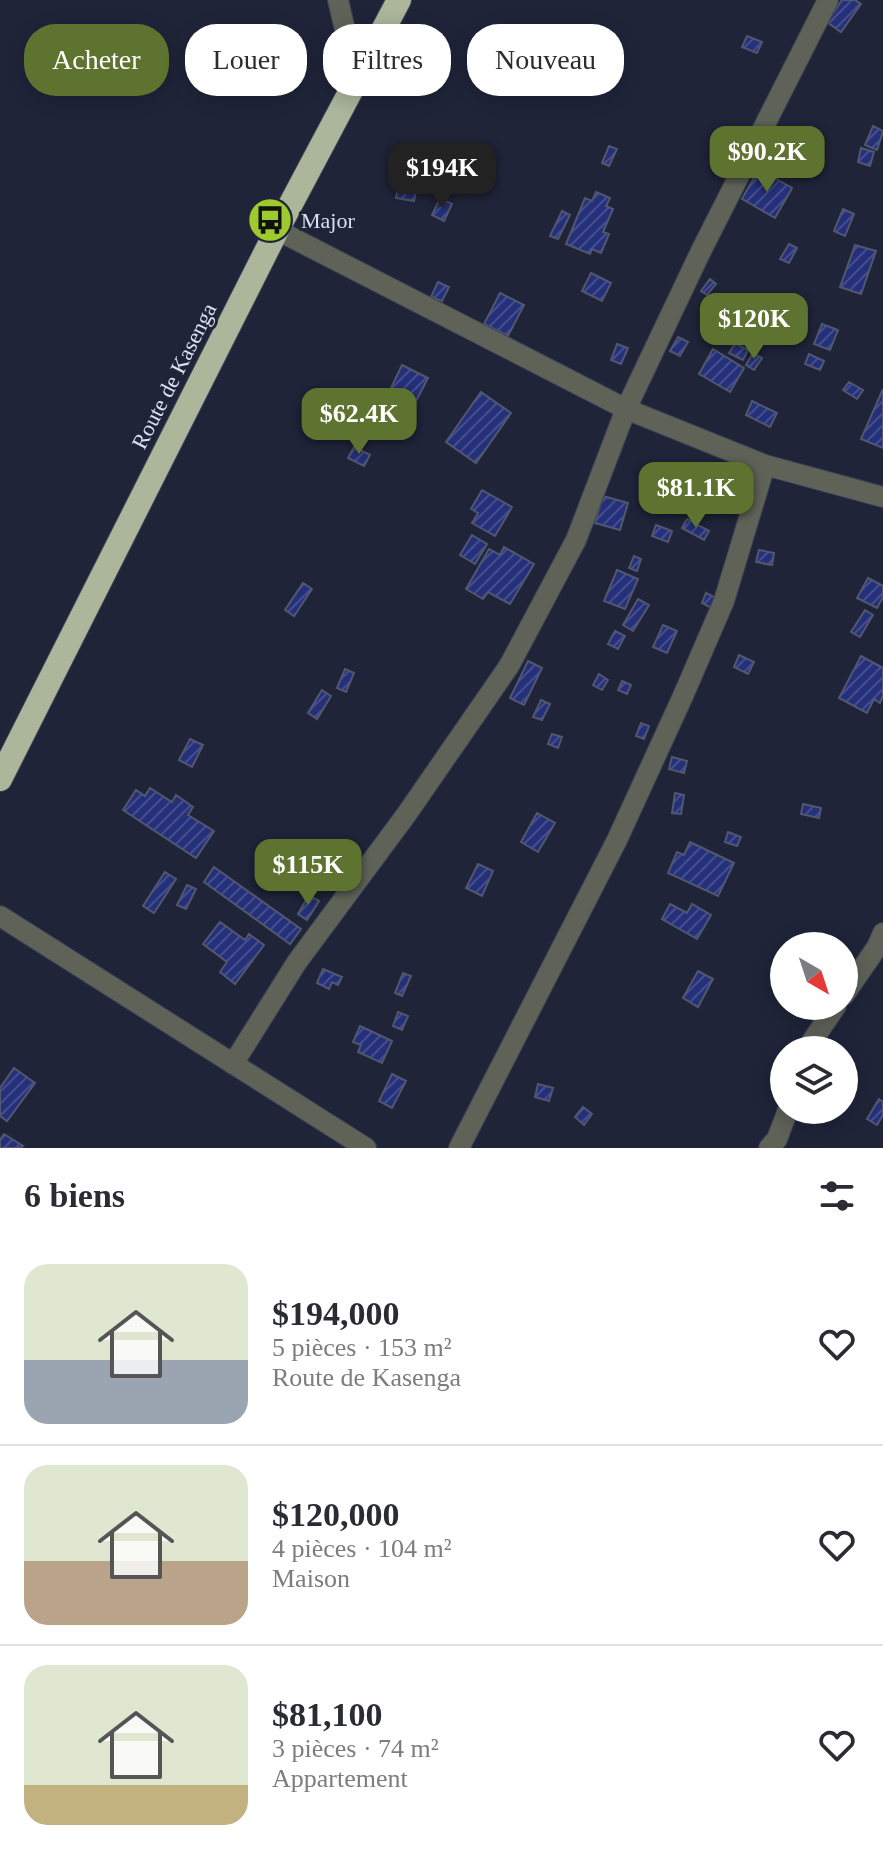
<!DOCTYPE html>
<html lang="fr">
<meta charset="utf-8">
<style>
body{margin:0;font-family:Georgia,serif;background:#f2f2f3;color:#2b2b33;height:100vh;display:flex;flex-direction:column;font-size:30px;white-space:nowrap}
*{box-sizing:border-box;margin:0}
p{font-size:26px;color:#7c7c81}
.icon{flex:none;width:44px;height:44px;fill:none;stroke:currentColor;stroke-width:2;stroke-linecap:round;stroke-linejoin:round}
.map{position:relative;height:1148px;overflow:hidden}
.side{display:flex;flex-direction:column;background:#fff;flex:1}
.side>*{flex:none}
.guide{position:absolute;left:24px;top:24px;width:836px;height:72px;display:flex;gap:16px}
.needle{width:52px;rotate:141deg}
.controls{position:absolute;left:770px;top:932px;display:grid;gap:16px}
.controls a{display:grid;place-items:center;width:88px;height:88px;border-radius:50%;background:#fff;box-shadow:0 4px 20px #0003;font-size:40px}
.price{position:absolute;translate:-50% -68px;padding:0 18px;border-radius:16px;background:#5f7331;color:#fff;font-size:26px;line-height:52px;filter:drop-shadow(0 2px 4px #0008)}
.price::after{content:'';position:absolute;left:50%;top:48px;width:24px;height:18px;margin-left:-12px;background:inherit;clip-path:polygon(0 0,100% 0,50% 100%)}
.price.selected{background:#222;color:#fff}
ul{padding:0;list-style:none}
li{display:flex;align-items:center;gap:24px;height:200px;padding:0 24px}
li+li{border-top:2px solid #e1e1e2}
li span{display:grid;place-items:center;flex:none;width:224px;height:160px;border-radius:24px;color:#555}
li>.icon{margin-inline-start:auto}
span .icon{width:96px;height:96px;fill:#fffc;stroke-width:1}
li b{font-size:34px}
h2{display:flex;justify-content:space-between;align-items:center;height:96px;padding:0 24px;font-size:34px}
.tag{padding:0 28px;border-radius:32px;background:#fff;box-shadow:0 4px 20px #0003;font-size:28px;line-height:72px}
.tag.selected{background:#5f7331;color:#fff}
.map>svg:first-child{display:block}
.building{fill:url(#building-hatch);stroke:#50576f;stroke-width:2}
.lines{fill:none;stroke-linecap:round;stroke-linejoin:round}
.minor-casing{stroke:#3d4256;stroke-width:22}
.highway-casing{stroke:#3d4256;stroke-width:26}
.minor{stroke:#5e6257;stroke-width:20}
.highway{stroke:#acb69b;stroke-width:24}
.labels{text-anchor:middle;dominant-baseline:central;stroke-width:6;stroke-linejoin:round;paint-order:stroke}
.poi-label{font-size:22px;fill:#dce0ee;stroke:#1f2439;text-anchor:start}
.street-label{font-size:22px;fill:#dce0ee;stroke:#1f2439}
</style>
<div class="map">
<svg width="883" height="1148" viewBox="0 0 883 1148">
<defs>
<pattern id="building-hatch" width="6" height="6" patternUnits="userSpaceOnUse" patternTransform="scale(2)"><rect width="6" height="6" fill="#25307a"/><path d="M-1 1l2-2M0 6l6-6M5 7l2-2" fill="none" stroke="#444e8d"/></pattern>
</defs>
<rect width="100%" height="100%" fill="#1f2439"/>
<path class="building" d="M842,0H855L861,4L841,32L827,22Z
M747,36L762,42L757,53L742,47Z
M415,76L423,81L416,92L407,87Z
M873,126L883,131L877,150L865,145Z
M609,146L617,149L609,166L602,163Z
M861,148L874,152L870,166L858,162Z
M759,169L792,188L775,218L742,199Z
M398,188L416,191L414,201L396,198Z
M596,192L610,198L606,206L613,209L603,232L609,234L601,253L592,249L590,254L566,244L585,198L592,201Z
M440,198L452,204L444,221L432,215Z
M843,209L854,214L845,236L834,231Z
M562,211L570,215L558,239L550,236Z
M789,244L797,248L789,263L780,259Z
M855,245L876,251L861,294L840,287Z
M591,273L611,283L602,301L582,291Z
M710,279L716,284L707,295L701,291Z
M438,282L449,287L442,301L431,297Z
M500,293L524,305L508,336L484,324Z
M737,305L758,314L747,340L725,331Z
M798,315L806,318L801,331L793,328Z
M822,324L838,330L830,350L814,344Z
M678,337L688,342L680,356L670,351Z
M735,343L748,350L743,360L729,353Z
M617,344L628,348L621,364L611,360Z
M713,349L744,368L730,392L699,374Z
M753,353L762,358L754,370L746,365Z
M809,354L824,361L820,370L805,364Z
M402,365L428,378L414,405L389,392Z
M849,382L863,390L857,399L843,390Z
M883,389V448L861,439Z
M481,392L511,413L476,463L446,442Z
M752,401L777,413L770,427L746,415Z
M354,447L370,455L364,466L348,458Z
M482,490L512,507L495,536L472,523L478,513L471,509Z
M603,496L628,503L620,530L595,523Z
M687,519L709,531L704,540L682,528Z
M656,525L672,531L668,542L652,536Z
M472,535L487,544L475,564L460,555Z
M504,547L534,564L510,604L488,592L483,599L466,589L489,549L500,555Z
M759,550L774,553L772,565L756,562Z
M634,556L641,559L637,571L629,568Z
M617,570L638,579L625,609L604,601Z
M868,578L883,586V597L877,608L857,598Z
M303,583L312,589L294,616L285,610Z
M706,593L722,601L717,611L702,603Z
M638,599L649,605L633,631L623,625Z
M865,610L873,615L860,637L851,632Z
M663,625L677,631L667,653L653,647Z
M615,631L625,636L618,649L608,644Z
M739,655L754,662L748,674L734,667Z
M861,656L883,668V696L880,703L874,699L867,713L839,698Z
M528,661L542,668L524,705L510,698Z
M345,669L354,673L346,692L337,688Z
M599,674L608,680L602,690L593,685Z
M622,681L631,685L627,694L618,690Z
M322,690L331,696L317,719L308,713Z
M541,700L550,704L542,720L533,717Z
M641,723L649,726L644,739L636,736Z
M552,734L562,737L558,748L548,744Z
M190,739L203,745L192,767L179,760Z
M672,757L687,761L684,773L669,769Z
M150,788L172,802L176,795L193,807L188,815L214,831L196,858L123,810L136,790L145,796Z
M675,793L684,795L681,814L672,813Z
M803,804L821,808L819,818L801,814Z
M537,813L555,823L538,852L521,842Z
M728,832L741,837L737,846L725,842Z
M690,842L734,863L718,896L668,873L677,852L684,855Z
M478,864L493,871L482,896L466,888Z
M214,867L301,929L290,944L204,882Z
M165,872L176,879L154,913L143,906Z
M187,885L196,889L186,909L177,905Z
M309,895L319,901L307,920L298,914Z
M670,904L687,913L692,904L711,915L697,939L662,919Z
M220,922L245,940L249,934L264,945L235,984L220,972L227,962L203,944Z
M323,969L342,977L338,985L332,982L329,989L317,983Z
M698,971L713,979L698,1007L683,998Z
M403,973L411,976L402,996L395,993Z
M398,1012L408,1016L402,1030L393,1026Z
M360,1026L392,1041L382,1063L358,1052L361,1045L353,1042Z
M14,1068L35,1083L7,1121L0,1116V1088Z
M392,1074L406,1081L392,1108L379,1101Z
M538,1084L553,1088L549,1101L535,1097Z
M879,1099L883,1102V1115L877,1125L867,1119Z
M583,1107L592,1114L584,1125L575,1117Z
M4,1134L23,1146L21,1148H0V1140Z"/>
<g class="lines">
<g class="minor-casing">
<path id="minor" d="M338,0L357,81
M277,230L626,409L765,465L883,497
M0,916L366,1148
M844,995L877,947L883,933
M806,1050L836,1006
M233,1064L297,962L406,815L509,666L576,540L626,409L700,253L828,0
M459,1148L617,840L683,696L724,601L765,465
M769,1148L777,1139L788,1110"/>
</g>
<g class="highway-casing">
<path id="highway" d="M0,779L277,230L399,0"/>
</g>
<use href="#minor" class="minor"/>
<use href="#highway" class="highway"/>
</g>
<defs>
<g id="bus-disc" transform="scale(2.3)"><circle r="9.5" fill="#9eca2e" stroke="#1f2439"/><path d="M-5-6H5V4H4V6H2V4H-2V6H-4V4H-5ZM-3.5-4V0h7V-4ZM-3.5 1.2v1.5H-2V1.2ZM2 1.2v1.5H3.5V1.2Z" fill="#111"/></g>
</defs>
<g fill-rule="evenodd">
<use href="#bus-disc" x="270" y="220"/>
</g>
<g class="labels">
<g class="poi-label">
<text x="301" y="220">Major</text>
</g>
<g class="street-label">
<text transform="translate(174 376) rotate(-63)">Route de Kasenga</text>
</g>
</g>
</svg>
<div class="controls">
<a><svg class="needle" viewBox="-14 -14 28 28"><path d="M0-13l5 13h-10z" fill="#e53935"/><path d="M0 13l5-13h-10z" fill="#7c7c81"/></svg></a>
<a><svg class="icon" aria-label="layers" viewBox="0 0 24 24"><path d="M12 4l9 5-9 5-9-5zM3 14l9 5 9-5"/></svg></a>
</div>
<b class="price" style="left:767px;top:194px">$90.2K</b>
<b class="price selected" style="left:442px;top:210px">$194K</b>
<b class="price" style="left:754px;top:361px">$120K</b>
<b class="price" style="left:359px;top:456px">$62.4K</b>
<b class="price" style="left:696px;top:530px">$81.1K</b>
<b class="price" style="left:308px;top:907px">$115K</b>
<div class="guide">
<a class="tag selected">Acheter</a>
<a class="tag">Louer</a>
<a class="tag">Filtres</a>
<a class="tag">Nouveau</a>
</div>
</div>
<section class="side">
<h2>6 biens<svg class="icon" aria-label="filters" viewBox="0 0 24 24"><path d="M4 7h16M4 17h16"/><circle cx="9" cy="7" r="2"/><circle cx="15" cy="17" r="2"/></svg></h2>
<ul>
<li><span style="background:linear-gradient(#dfe7d0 60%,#9aa5b1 0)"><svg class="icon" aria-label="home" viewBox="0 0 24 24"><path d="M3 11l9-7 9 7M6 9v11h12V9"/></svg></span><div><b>$194,000</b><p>5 pièces · 153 m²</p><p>Route de Kasenga</p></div><svg class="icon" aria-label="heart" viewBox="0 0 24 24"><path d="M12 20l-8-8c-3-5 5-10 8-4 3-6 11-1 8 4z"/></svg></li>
<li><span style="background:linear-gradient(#dfe7d0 60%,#b9a48a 0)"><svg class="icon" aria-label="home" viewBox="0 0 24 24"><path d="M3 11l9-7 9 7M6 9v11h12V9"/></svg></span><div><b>$120,000</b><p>4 pièces · 104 m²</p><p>Maison</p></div><svg class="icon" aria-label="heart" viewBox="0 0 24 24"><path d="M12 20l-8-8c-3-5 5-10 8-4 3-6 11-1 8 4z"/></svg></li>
<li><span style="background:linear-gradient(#dfe7d0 75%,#c2b280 0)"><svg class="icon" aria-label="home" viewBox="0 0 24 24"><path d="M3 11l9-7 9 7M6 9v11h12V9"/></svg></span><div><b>$81,100</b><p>3 pièces · 74 m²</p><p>Appartement</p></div><svg class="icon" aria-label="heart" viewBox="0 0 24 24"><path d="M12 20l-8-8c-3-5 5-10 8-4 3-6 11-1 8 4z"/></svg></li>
</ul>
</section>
